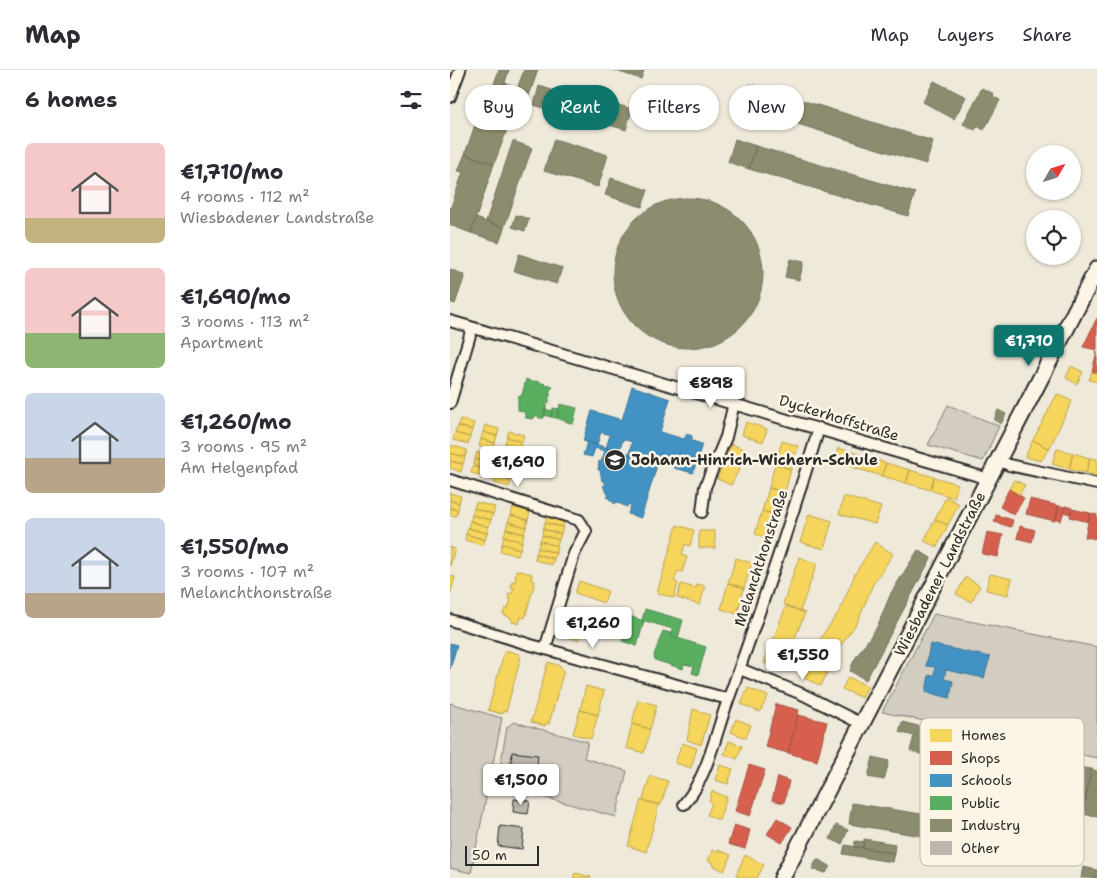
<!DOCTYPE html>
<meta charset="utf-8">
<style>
body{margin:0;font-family:"Shantell Sans",sans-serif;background:#f2f2f3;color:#2b2b33;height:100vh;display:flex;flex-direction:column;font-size:19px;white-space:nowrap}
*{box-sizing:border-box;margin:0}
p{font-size:16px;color:#7c7c81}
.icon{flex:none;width:28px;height:28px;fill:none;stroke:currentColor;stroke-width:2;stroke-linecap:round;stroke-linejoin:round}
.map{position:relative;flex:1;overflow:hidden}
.sheet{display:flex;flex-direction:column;background:#fff;width:450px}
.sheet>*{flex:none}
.top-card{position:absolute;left:15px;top:15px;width:475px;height:45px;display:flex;gap:10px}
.needle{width:32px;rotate:51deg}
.tools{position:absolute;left:576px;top:75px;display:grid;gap:10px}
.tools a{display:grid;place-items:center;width:55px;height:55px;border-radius:50%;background:#fff;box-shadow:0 1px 4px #0004;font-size:25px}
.scale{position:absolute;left:15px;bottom:12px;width:74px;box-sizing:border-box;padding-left:5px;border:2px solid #2b2b2b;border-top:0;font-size:14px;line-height:18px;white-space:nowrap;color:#2b2b2b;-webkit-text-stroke:4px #fcf5e5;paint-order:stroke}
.price{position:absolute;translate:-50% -42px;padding:0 11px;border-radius:5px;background:#fff;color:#222;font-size:16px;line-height:32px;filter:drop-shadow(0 1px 2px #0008)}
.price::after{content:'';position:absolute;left:50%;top:30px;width:15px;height:11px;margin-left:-8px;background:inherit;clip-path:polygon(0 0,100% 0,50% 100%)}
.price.active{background:#0f766e;color:#fff}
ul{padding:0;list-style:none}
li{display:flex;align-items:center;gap:15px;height:125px;padding:0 25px}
li span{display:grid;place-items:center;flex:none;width:140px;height:100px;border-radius:8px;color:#555}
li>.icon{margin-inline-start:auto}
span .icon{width:60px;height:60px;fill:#fffc;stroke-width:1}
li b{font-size:21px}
h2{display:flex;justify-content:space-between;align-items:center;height:60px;padding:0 25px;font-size:21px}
.chip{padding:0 18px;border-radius:22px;background:#fff;box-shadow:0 1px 4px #0004;font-size:18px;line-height:45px}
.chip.active{background:#0f766e;color:#fff}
header{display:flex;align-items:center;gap:30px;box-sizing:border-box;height:70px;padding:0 25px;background:#fff;border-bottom:1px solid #e1e1e2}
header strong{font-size:24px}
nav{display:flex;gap:28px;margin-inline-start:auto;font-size:18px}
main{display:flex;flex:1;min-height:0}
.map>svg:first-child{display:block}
.green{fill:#d2cdc0;stroke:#7e7c76}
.homes{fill:#f6d55c;stroke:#b9a24d}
.shops{fill:#d6604d;stroke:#a35043}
.schools{fill:#4393c3;stroke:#3c7495}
.public{fill:#5aae61;stroke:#4c8751}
.industry{fill:#8c8c6e;stroke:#6f6f5a}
.building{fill:#bcb7ac;stroke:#2b2b2b}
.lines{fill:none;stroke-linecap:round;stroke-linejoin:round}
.street-casing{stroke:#2b2b2b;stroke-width:14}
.secondary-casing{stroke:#2b2b2b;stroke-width:19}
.street{stroke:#fcf5e5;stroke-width:10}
.secondary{stroke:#fcf5e5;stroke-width:15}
.labels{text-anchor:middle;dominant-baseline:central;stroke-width:5;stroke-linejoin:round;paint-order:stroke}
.street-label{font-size:15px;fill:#2b2b2b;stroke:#fcf5e5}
.poi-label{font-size:15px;font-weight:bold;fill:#2b2b2b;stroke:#fcf5e5;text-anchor:start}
.key{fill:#fcf5e5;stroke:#bdb8ad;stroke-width:1}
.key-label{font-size:14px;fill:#2b2b2b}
</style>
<header>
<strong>Map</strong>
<nav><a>Map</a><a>Layers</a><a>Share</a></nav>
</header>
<main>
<section class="sheet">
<h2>6 homes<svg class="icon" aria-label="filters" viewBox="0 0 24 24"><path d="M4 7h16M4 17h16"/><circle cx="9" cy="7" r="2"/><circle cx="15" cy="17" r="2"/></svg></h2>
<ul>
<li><span style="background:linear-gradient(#f6c9c9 75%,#c2b280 0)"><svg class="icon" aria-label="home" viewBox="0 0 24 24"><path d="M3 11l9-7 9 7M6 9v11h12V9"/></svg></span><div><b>€1,710/mo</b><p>4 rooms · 112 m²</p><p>Wiesbadener Landstraße</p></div></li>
<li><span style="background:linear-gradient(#f6c9c9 65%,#8fb573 0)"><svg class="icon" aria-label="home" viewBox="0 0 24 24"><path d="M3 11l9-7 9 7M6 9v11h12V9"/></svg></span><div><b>€1,690/mo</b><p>3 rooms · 113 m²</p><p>Apartment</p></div></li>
<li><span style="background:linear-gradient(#c9d6e8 65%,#b9a48a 0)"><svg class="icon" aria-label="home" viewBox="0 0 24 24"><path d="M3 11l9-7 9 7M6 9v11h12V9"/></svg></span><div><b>€1,260/mo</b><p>3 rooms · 95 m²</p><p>Am Helgenpfad</p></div></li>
<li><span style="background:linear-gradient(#c9d6e8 75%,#b9a48a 0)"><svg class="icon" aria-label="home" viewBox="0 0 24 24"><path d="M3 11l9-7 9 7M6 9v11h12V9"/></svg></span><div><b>€1,550/mo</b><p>3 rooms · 107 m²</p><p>Melanchthonstraße</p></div></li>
</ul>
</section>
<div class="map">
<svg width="647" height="808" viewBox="0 0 647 808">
<rect width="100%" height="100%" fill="#efe9da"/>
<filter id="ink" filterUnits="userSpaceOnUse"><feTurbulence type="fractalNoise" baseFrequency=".02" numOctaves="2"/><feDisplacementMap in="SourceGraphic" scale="10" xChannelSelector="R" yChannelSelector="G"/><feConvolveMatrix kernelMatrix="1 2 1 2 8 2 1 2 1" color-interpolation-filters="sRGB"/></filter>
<g filter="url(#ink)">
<path class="green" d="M498,335L549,356L533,391L478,375Z
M484,544L647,577V688L432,642Z
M0,633L52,648L21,803L0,798Z
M64,652L138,672L134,688L177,701L166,747L50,715L48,709L57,657Z"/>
<path class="homes" d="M621,296L633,302L627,314L616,308Z
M642,302L647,303V312L639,310Z
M607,324L622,331L599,379L583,370Z
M10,349L24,353L22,360L8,356Z
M296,352L317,359L313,372L292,365Z
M35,355L49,359L47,366L33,362Z
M8,356L22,360L20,367L5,363Z
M59,361L74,365L72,372L57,367Z
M33,362L47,366L45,373L31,369Z
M5,363L20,367L18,374L3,370Z
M57,367L72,372L70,378L55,374Z
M31,369L45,373L43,380L29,376Z
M583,370L599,379L591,391L575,387Z
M332,371L348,376L341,399L325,394Z
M55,374L70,378L68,385L53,380Z
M281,374L296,380L294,390L281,415L267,409Z
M1,375L17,380L15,387L0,383Z
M388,378L412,385L408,399L384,392Z
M607,379L623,383L619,399L602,394Z
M53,380L68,385L66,391L51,387Z
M27,382L41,387L39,393L25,389Z
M0,383L15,387L13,394L0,391Z
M623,383L640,388L636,403L619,399Z
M412,385L436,393L432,406L408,399Z
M51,387L66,391L64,398L50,393Z
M640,388L647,389V406L636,403Z
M25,389L39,393L37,400L23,396Z
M0,391L13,394L11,402L0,398Z
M50,393L64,398L63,404L48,400Z
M436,393L460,400L456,413L432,406Z
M325,394L341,399L335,422L319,418Z
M23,396L37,400L35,407L21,403Z
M48,400L63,404L61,411L46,406Z
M460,400L484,407L480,420L456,413Z
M46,406L61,411L59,417L44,413Z
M484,407L508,414L504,428L480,420Z
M564,410L575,415L569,425L559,419Z
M319,418L335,422L328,445L312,441Z
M0,423L11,426L9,433L0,430Z
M394,426L431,437L425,454L389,444Z
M496,427L509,434L498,455L485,449Z
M0,430L9,433L8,440L0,438Z
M26,432L45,437L43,444L24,438Z
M63,437L80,442L78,450L61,445Z
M0,438L8,440L6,446L0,445Z
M24,438L43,444L41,450L22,445Z
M312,441L328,445L321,469L305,464Z
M359,444L382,451L374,479L350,472Z
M22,445L41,450L39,457L20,451Z
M61,445L78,450L76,457L58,452Z
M97,446L114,451L113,457L95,453Z
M485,449L498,455L487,477L474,471Z
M20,451L39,457L37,463L18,458Z
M58,452L76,457L74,464L56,459Z
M95,453L113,457L111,464L93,459Z
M227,455L244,460L240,476L235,474L232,485L237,487L232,502L228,501L224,511L228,513L224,528L207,523Z
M18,458L37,463L35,470L16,464Z
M56,459L74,464L72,472L54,466Z
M93,459L111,464L109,470L92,465Z
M249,461H265V478H249Z
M16,464L35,470L33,476L15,470Z
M92,465L109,470L107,476L90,471Z
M54,466L72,472L70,479L52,474Z
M90,471L107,476L106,483L88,478Z
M425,472L443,484L423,514L408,551L386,582L371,616L352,607L368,572L390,540L405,504Z
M52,474L70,479L68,486L50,481Z
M0,477L5,479L0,496Z
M88,478L106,483L104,489L86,484Z
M86,484L104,489L102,495L85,490Z
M349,487L367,494L350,541L333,534Z
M286,488L302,493L294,518L278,513Z
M66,500L82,504L81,510L85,511L75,548L71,547L69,554L62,552V549L53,544L55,538L58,539L61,529H58L59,523L62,524L64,518L61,517L62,511L65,512Z
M540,504L562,509L558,525L536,520Z
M0,506L5,507L0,526Z
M516,507L530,516L521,532L506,524Z
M129,511L158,521L154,533L125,523Z
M278,513L294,518L287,544L271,539Z
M231,514L246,518L247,514L255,516L250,535L227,528Z
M336,536L355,543L332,600L314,593Z
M124,538L137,543L128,570L115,566Z
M55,580L69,584L68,586L71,587L56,642L53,641L52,644L38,640Z
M98,592L111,596V599L114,600L99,654L96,653L95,656L81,652Z
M398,607L418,616L412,628L392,619Z
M136,616L154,621L148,645L130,640Z
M298,618L318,626L310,642L291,634Z
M188,630L207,635L200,659L182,654Z
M243,639L260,645L251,675L237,670Z
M130,640L148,645L141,669L123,664Z
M286,649L301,655L296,668L281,662Z
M182,654L200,659L194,683L176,678Z
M279,671L292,676L287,689L274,684Z
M232,673L247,678L241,698L225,693Z
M270,695L283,699L278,714L265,710Z
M200,706L218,711L211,735L193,730Z
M262,721L277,727L269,750L257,745L262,733L259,731Z
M191,730L209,735L196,782L178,776Z
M262,780L267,782L268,780L281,785L274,801L262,795L263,793L258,791Z
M295,785L314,795L307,808H292L286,805Z
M125,803L141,807V808H123Z"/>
<path class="shops" d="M647,248V280L633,277Z
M647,282V302L642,301Z
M559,419L574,428L564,445L550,437Z
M580,429L609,436L605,451L576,444Z
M609,436L615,437L611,451L606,449Z
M615,436L622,438L620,444L613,442Z
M622,439L640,443L638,452L620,447Z
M640,443L647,445V469L635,467Z
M546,445L563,450L561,457L544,452Z
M570,456L585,460L582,472L567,468Z
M537,462L553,465L548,487L532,484Z
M326,634L349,640L338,683L315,677Z
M348,645L377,652L367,691L338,683Z
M299,695L315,700L300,746L285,741Z
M328,707L339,711L334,733L322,730Z
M327,748L342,757L332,773L317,764Z
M284,755L300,760L295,779L278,774Z"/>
<path class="schools" d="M182,316L220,329L210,362L234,369L237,364L242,366V371L252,374L243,403L224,398L226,392L216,389L214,394L179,384L182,372L173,369L169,382L156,378L160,365L151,362L147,375L133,371L142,341L172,350Z
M137,372L208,392L191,448L178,444L181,435L178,434L177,437L166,432L165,434L157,427L159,426L153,416L156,414L154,411H152L150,400H148L149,391L151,392L155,381L145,378L142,387L133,385Z
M0,573L7,575L0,599Z
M480,574L540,587L534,608L496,600L494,609L503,611L500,628L476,622L479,605L484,606L485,597L476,596Z"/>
<path class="public" d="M76,309L82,312L86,311L95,314V316L101,315L103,318H101L99,324L101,325L99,326V333H97L94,348H89L87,345L83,349L76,348L74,342L68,340V326L72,325Z
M110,334L127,338L123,354L107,348Z
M103,338L109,339L107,348L101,347Z
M95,339L102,341L101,347L94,345Z
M195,539L233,550L228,568L221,566L223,559L192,550Z
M179,546L194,551L187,576L172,571Z
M213,561L221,563V566L256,577L248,605L242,603L244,596L234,594L233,599L205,590L204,585Z"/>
<path class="industry" d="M49,0H59L51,25L41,22Z
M74,0H88L76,34L63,30Z
M163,0H194L191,9Z
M484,11L516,27L504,49L473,32Z
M55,13L67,18L63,30L51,25Z
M300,14L329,23L322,46L293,38Z
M89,16L102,20L97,39L84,35Z
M532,18L544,24L543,27L550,30L534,60L527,56L525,60L513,54Z
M120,20L182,39L176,60L113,41Z
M329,23L483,71L476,94L322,46Z
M28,46L58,57L44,94L15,84Z
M104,69L158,85L148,117L94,101Z
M285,69L306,76L299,99L278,92Z
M63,71L82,78L54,158L36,151Z
M306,76L465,123L458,146L299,99Z
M15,84L44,94L21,163L0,155V140L13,102L8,101Z
M161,108L198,120L192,137L155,125Z
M163 203a75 75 0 1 1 150 0a75 75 0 1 1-150 0Z
M66,145L79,149L75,161L62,157Z
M26,148L54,158L49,172L21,163Z
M69,184L112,198L107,214L64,201Z
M340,189L354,192L349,210L335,207Z
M0,199L15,205L5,234L0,232Z
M548,340L556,344L551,354L544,350Z
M468,480L481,488L416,610L400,601L404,590L427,557L441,523Z
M452,652L480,659L474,685L460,681L464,666L449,662Z
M423,687L439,691L434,710L418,707Z
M588,690L641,699L634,736L581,726Z
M641,699L647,701V747L633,744Z
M402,733L515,751L514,758L547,763L545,778L399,754Z
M386,755L398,760L392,774L380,769Z
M414,769L445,774L444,783L413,778Z
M405,771L414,772L413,778L404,777Z
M395,775L444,783L442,792L393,784Z
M367,789L380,796L376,803L362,799Z
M633,797L647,800V808H631Z"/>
<path class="building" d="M62,682L88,685L86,705L60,702Z
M64,729L80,731L78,744L63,742Z
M50,756L74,759L72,779L48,776Z"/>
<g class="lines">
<g class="street-casing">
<path id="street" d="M0,27L10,0
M0,251L539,409
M0,333L22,258
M549,390L559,395L647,414
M0,410L129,450L136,461L124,484L95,579
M252,442L255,417L276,367L284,333
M0,550L81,575L278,629
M290,599L352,624L412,654
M234,734C257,708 265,666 277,633C310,542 341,451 369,358"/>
</g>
<g class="secondary-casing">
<path id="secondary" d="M332,808L647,199"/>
</g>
<use href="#street" class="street"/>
<use href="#secondary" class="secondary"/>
</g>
</g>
<defs>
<g id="school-disc" transform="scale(1.125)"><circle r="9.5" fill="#2b2b2b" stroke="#fcf5e5"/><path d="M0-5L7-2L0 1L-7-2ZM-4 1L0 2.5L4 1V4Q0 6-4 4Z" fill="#fff"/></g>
</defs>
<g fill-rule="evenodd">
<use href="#school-disc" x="165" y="390"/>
</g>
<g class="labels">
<g class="street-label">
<text transform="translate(389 348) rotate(17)">Dyckerhoffstraße</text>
<text transform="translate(311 488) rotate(-72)">Melanchthonstraße</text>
<text transform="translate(490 504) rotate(-63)">Wiesbadener Landstraße</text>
</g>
<g class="poi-label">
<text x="181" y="390">Johann-Hinrich-Wichern-Schule</text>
</g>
</g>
<rect x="470" y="648" width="164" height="148" rx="8" class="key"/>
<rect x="480" y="659" width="22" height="13" fill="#f6d55c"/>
<rect x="480" y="681" width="22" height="14" fill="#d6604d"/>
<rect x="480" y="704" width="22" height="13" fill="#4393c3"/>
<rect x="480" y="726" width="22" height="14" fill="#5aae61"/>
<rect x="480" y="749" width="22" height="13" fill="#8c8c6e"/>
<rect x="480" y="771" width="22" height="14" fill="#bcb7ac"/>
<g class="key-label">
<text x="511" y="670">Homes</text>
<text x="511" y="693">Shops</text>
<text x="511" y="715">Schools</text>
<text x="511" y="738">Public</text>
<text x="511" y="760">Industry</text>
<text x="511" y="783">Other</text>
</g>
</svg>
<div class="tools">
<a><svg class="needle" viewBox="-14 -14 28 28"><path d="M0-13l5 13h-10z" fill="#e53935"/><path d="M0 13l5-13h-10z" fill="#7c7c81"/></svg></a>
<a><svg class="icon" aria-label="locate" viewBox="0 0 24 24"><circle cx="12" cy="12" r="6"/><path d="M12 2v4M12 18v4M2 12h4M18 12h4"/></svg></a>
</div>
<div class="scale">50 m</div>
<b class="price active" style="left:579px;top:297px">€1,710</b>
<b class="price" style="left:261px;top:339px">€898</b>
<b class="price" style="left:68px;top:418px">€1,690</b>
<b class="price" style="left:143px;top:579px">€1,260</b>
<b class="price" style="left:353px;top:611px">€1,550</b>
<b class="price" style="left:71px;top:736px">€1,500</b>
<div class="top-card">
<a class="chip">Buy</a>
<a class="chip active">Rent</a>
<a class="chip">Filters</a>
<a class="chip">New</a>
</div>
</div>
</main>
